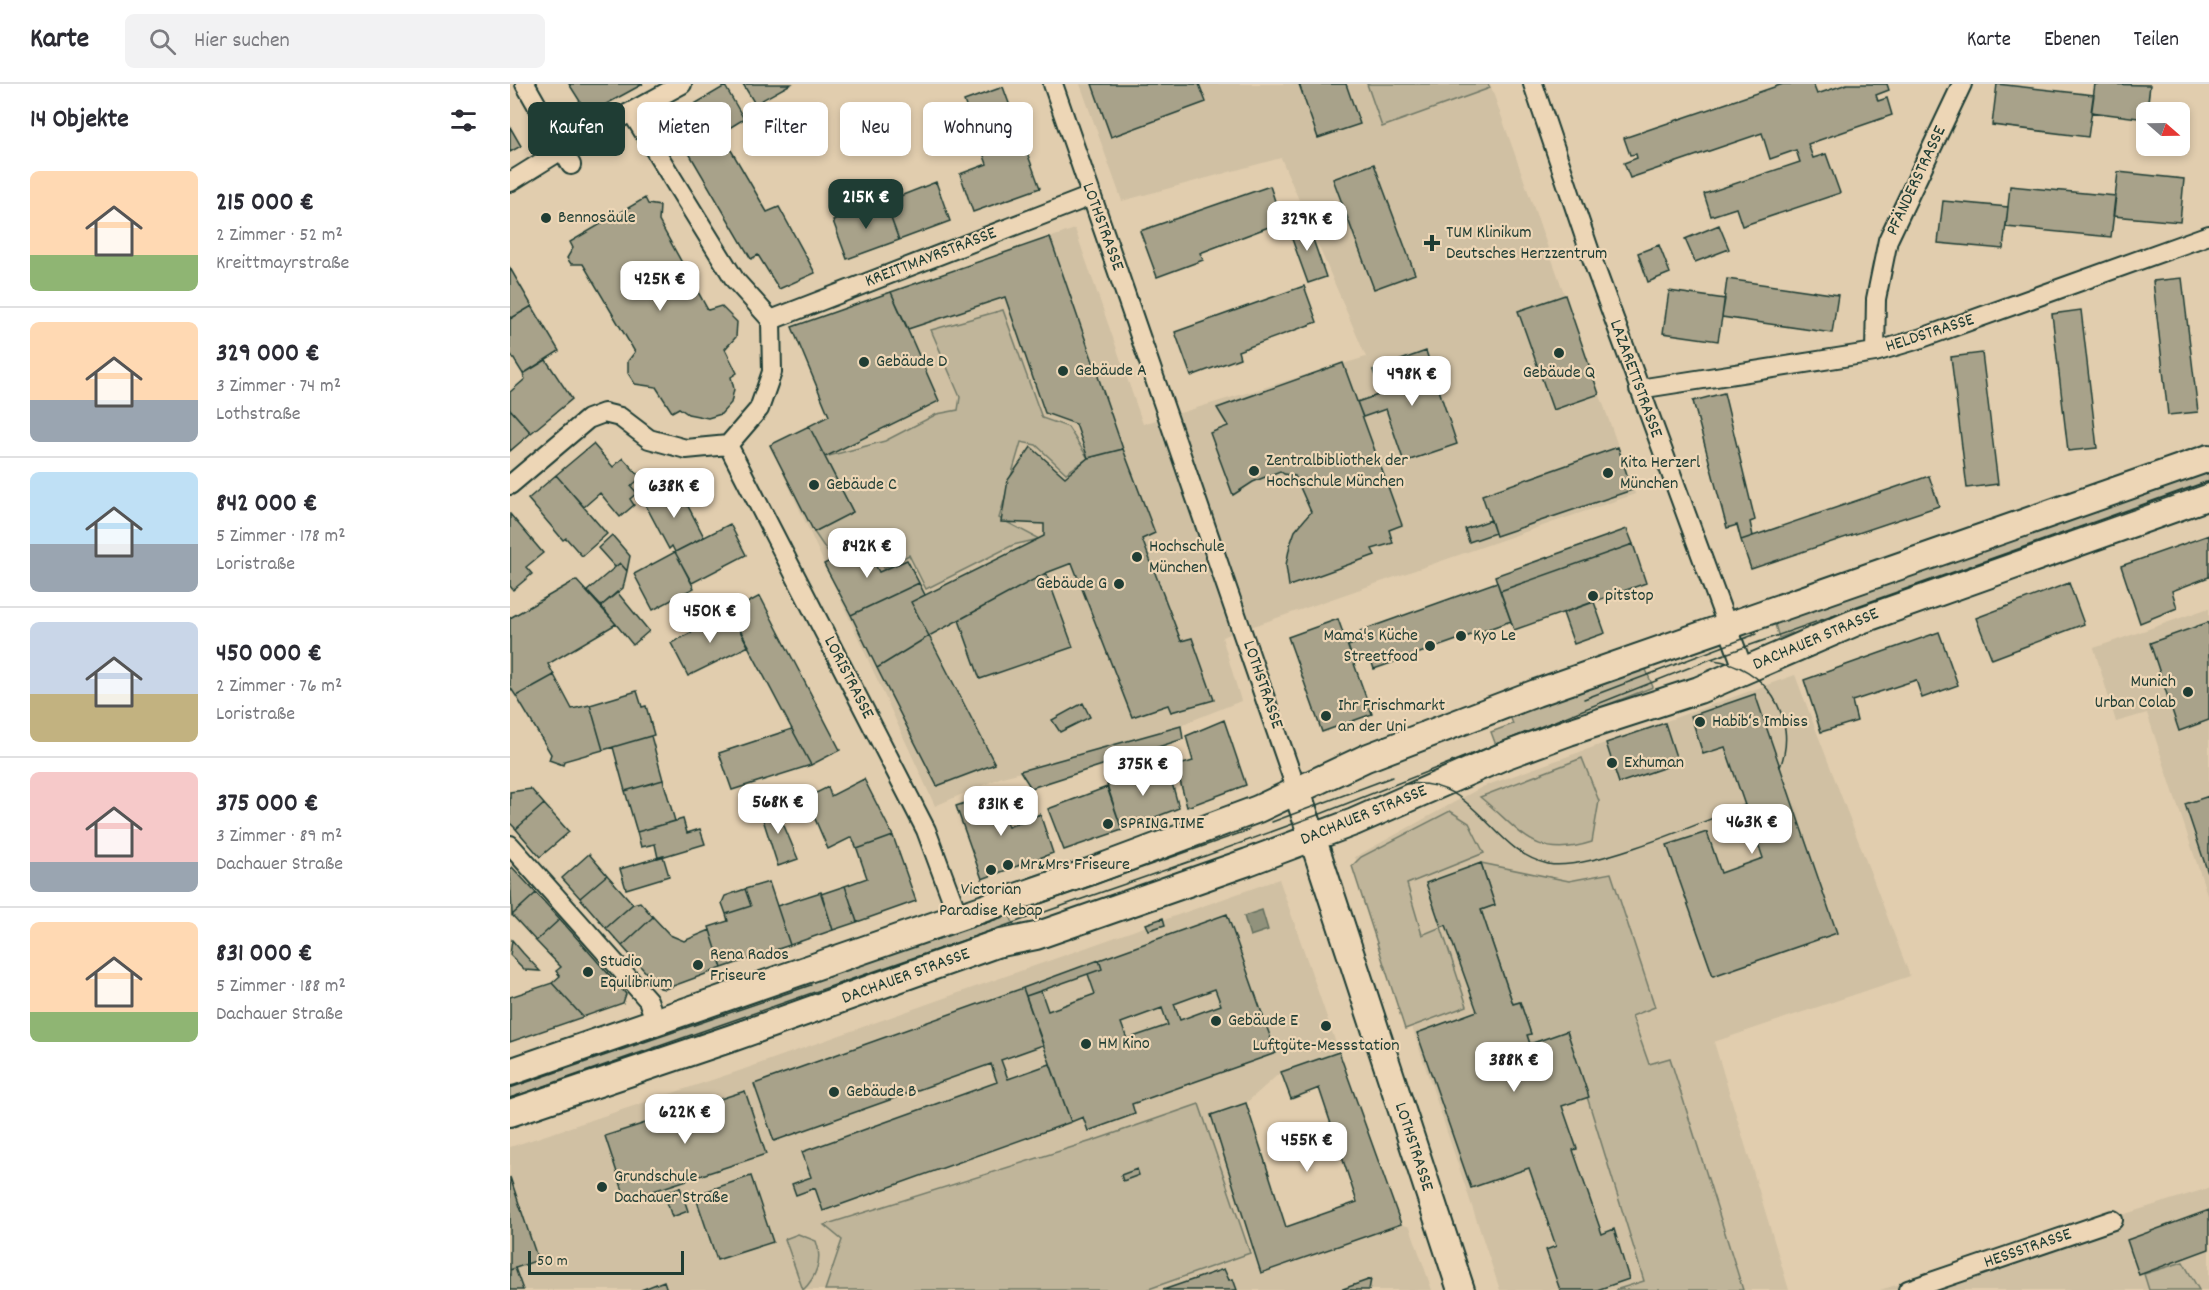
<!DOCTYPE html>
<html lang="de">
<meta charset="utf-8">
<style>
body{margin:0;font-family:Dekko,sans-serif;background:#f2f2f3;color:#2b2b33;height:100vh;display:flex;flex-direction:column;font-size:22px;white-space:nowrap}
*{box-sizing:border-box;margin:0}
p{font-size:20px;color:#7c7c81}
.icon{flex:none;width:33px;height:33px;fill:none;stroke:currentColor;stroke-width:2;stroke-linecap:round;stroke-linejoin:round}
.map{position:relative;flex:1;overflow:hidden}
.panel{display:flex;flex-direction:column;background:#fff;width:510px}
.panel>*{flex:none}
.guide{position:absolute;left:18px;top:18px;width:570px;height:54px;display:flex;gap:12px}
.needle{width:39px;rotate:110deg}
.fabs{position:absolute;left:1626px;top:18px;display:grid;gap:12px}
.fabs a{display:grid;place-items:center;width:54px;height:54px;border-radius:9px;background:#fff;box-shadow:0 3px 9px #0003;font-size:30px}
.scale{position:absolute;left:18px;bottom:15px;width:156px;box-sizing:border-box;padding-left:6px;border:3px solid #1f3d34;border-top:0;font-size:16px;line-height:21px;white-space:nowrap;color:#1f3d34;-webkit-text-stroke:4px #edd6b6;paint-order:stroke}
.price{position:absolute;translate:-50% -51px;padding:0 14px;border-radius:12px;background:#fff;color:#222;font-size:20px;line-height:39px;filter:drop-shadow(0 2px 3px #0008)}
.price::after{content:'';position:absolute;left:50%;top:36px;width:18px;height:14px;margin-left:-9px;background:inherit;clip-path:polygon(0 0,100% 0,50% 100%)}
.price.active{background:#1f3d34;color:#fff}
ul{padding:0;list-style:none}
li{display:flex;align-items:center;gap:18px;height:150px;padding:0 30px}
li+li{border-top:2px solid #e1e1e2}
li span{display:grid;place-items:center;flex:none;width:168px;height:120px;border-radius:9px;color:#555}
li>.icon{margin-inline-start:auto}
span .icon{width:72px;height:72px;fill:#fffc;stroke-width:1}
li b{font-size:26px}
h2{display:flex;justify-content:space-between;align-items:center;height:72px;padding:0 30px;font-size:26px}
.chip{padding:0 21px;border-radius:9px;background:#fff;box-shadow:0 3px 9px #0003;font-size:21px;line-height:54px}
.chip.active{background:#1f3d34;color:#fff}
header{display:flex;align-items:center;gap:36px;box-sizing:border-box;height:84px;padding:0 30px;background:#fff;border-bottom:2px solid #e1e1e2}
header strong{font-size:28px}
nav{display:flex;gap:33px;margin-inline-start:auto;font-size:21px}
.search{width:420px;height:54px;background:#f2f2f3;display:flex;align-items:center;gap:15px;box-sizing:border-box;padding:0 21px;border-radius:9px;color:#7c7c81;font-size:22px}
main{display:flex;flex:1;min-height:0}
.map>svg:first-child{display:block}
.built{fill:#d0c0a3}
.green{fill:#c0b59a;stroke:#707967;stroke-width:1.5}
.water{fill:#91927c;stroke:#63705f;stroke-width:1.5}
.building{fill:#a8a28a;stroke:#1f3d34;stroke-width:1.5;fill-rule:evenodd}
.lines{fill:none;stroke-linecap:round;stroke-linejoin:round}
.street-casing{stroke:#1f3d34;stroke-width:22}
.secondary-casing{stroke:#1f3d34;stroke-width:30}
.street{stroke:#edd6b6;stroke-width:18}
.secondary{stroke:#edd6b6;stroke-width:26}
.tram{stroke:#1f3d34;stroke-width:1.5}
.poi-dot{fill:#1f3d34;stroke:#edd6b6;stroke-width:2}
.labels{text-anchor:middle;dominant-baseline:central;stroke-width:4.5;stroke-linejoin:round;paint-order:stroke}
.street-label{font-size:18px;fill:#1f3d34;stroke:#edd6b6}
.poi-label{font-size:18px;fill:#1f3d34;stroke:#edd6b6;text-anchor:start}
</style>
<header>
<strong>Karte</strong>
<div class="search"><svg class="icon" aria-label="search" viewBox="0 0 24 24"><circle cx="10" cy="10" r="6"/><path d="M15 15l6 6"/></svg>Hier suchen</div>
<nav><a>Karte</a><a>Ebenen</a><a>Teilen</a></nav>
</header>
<main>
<section class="panel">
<h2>14 Objekte<svg class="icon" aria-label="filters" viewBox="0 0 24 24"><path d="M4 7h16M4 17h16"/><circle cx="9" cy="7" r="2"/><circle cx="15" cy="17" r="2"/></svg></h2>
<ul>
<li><span style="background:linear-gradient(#ffd9b3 70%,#8fb573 0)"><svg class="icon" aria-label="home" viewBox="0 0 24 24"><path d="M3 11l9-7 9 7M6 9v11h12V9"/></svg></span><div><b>215 000 €</b><p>2 Zimmer · 52 m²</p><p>Kreittmayrstraße</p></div></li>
<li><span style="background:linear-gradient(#ffd9b3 65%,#9aa5b1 0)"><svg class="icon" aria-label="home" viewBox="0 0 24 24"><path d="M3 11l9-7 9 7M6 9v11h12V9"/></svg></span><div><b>329 000 €</b><p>3 Zimmer · 74 m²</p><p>Lothstraße</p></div></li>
<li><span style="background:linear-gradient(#bfe0f5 60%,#9aa5b1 0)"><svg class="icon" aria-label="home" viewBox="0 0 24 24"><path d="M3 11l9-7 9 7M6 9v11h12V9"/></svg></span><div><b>842 000 €</b><p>5 Zimmer · 178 m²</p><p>Loristraße</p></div></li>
<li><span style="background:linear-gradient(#c9d6e8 60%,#c2b280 0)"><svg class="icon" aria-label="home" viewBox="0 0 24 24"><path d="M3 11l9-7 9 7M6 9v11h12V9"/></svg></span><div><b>450 000 €</b><p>2 Zimmer · 76 m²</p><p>Loristraße</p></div></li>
<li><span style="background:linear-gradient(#f6c9c9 75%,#9aa5b1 0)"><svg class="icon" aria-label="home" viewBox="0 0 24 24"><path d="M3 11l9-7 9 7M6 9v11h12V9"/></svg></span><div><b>375 000 €</b><p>3 Zimmer · 89 m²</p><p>Dachauer Straße</p></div></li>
<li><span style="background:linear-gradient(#ffd9b3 75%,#8fb573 0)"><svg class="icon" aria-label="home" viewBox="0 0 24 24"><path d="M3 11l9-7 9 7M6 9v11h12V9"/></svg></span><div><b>831 000 €</b><p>5 Zimmer · 188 m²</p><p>Dachauer Straße</p></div></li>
</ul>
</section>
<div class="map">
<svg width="1699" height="1206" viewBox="0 0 1699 1206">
<rect width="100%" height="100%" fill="#e1cdae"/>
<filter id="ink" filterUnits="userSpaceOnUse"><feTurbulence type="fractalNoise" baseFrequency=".0167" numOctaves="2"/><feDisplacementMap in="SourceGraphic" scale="12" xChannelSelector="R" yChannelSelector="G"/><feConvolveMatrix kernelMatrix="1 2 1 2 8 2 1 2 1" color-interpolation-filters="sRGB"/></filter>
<g filter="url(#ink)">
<path class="built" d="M570,0H980L1125,410L712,553L731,617L620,661L492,693L425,722L260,361L319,332L282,243L565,145L633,340L856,273L771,74L612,117Z
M1699,524V816L1637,629L1606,638L1584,564Z
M1285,591L1400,892L1204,958L1279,1206H990L845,773L972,703Z
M769,795L829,968L771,988L736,1019L701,1031L751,1189L891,1140L900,1143L922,1206H0V1063L229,987Z
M1699,1104V1206H1370Z"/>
<path class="green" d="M857,0H978L980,4L872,43Z
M493,226L532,334L558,343L578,374L556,389L526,361L511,358L489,434L529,455L503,461L416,505L399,471L374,484L360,452L319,470L304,448L343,428L315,373L375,357L427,330L448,326L450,313L421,246Z
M1699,384V402L1284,553L1282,549L1269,554L1264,537Z
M1135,583L1143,603L987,664L981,648L1003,640L999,629Z
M1072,674L1089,717L1082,758C1023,777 1011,746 970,713Z
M940,727L959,739L974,769L897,800L912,851L931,843L957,922L895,945L842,782L851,773Z
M971,779L1059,797L1101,789L1145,923L1122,932L1139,980L1160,974L1233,1206H1105L1134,1197L1057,948L1020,960L1017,951L1021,950L1010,918L1003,920L971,826L985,821Z
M497,825L506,846L0,1019V999Z
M689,1020L740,1169L636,1206H315L332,1156L314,1141L585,1056Z
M288,1150L306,1157C313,1175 306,1194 293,1206L275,1155Z
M1673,1178L1689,1206H1639L1634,1190Z"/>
<path class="water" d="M752,826L758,846L740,852L734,832Z"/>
<path class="building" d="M59,0H133L78,30Z
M233,0H281L245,20Z
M582,0H689L696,18L601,53Z
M789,0H836L850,40L808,54Z
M1273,0H1303L1307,10L1337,0H1377L1379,6L1366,11L1368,17L1377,14L1382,31L1298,60L1303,74L1316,70L1330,109L1232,142L1226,124L1201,132L1194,110L1290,78L1286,66L1260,75L1252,49L1120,94L1114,79L1127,74L1126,70L1120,71L1114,54Z
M1487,0L1584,11L1578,53L1482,41Z
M1585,0L1640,1L1636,35L1581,28Z
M215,2L234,35L211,49L257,128L269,123L305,189L269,205L248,171L241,175L159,35Z
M493,3L530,104L463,128L450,90L477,80L454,17Z
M0,43L11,62L0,68Z
M864,80L905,190L864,205L823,95Z
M1608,88L1674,95L1670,138L1603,132Z
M426,98L440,137L389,156L375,118Z
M760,102L772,138L690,169L693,176L647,193L630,147Z
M1500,102L1606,112L1601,153L1496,143Z
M135,114L138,120L150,122L149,137L198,226L211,222L227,238L226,253L215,265L227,289L221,293L224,305L221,319L211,330L198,334L178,330L169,324L162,328L146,303L125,300L118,289V277L125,268L73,180H61L57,174L63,164L60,158Z
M1433,117L1498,123L1493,165L1428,159Z
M375,118L389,156L337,175L323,137Z
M797,138L816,193L798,199L778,144Z
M1209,141L1219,165L1185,178L1175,155Z
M540,153L613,365L578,374L566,340L535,329L495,213L398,245L381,208Z
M1149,161L1160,189L1138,198L1128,169Z
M0,184L22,222L0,235Z
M1672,194L1688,328L1658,331L1643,197Z
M1217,195L1328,211L1322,249L1212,233Z
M794,202L807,238L728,267L730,274L681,292L665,248Z
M1159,207L1215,215L1208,257L1153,249Z
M381,208L429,317L315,373L299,342L319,332L282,243Z
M1055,211L1089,310L1043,326L1008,227Z
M22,222L49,267L13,290L0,269V235Z
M1571,226L1587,364L1558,367L1542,230Z
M916,267L947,360L894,378L876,325L853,333L847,318L871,310L863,286Z
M1472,269L1488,400L1457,404L1441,273Z
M36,276L62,315L21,349L0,325V308L15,295L13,290Z
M833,279L892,441L879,446L883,459L862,465L865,471L779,502L776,481L780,461L785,447L801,428L785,392L774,390L770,387L743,398L723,411L700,349L718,342L707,324Z
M1214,309L1245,436L1240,438L1243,452L1231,456L1227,441L1217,444L1183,317Z
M0,325L21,349L0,367Z
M299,342L343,428L304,448L260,361Z
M83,360L103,383L113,374L131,394L121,402L127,409L120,415L124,421L110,433L90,409L74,423L46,391Z
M521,363L555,393L578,374L613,365L645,449L632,455L671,557L682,554L704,616L661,628L658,621L622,633L562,479L536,489L419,552L401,518L534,452V440L491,438L498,396Z
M1108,363L1122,406L986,452L972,411Z
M46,391L97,450L72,472L56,454L53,456L18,415Z
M1419,392L1429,422L1241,485L1231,456Z
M167,401L194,453L165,468L162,462L159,465L134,418Z
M0,430L33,469L16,483L22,490L3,506L0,502Z
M981,436L985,449L959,458L955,445Z
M220,440L236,471L182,499L165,468Z
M1117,445L1123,460L990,507L985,492Z
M102,451L120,472L117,487L110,479L105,483L88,464Z
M1699,451V493L1662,507L1667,524L1630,539L1611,482Z
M354,459L369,488L397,476L409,499L341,531L314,480Z
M1123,460L1136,499L1004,546L990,507Z
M165,468L184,504L143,526L124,490Z
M110,479L117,487L113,504L91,522L77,507Z
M536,489L563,563L470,595L449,536Z
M66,496L106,540L38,580L44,591L6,612L0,603V534Z
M987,498L1001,537L864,585L860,573L844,579L838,562L854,556L850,547Z
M409,499L415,511L401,518L419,552L367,584L341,531Z
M1559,499L1574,540L1482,575L1466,534Z
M107,508L139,547L123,561L91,522Z
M250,512L330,666L301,681L220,528Z
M1084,518L1095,549L1064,560L1053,529Z
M220,528L239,562L178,592L161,559Z
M828,535L862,630L812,648L778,553Z
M1699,538V636L1669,647L1640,559Z
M1429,548L1448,601L1412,614L1406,596L1342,617L1347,637L1311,648L1294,596Z
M419,552L485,680L427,702L367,584Z
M44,591L62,625L80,621L93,666L54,677L53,681L39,676L41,670L6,612Z
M127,607L132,623L136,622L144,651L93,666L80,621Z
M1245,610L1327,849L1203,892L1157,761L1197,748L1211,789L1253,774L1215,663L1193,670L1181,632Z
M573,619L580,633L550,648L542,636Z
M714,636L736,701L677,723L666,682L683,677L676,652Z
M1155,639L1168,679L1109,699L1096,659Z
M671,642L673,655L521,704L510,687Z
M282,645L301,681L222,706L209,669Z
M141,652L153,696L115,707L103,663Z
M657,681L669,724L612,746L597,701Z
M354,695L383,752L347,765L342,753L318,765L296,714L318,703L321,712Z
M153,696L165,737L127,748L115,707Z
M597,703L612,746L554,766L538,725Z
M21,705L34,720L6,745L0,739V708Z
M485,709L498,743L530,730L543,769L472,795L446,722Z
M1699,712V789H1698L1675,720Z
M264,718L288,775L268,782L249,723Z
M34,720L59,748L30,773L6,745Z
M173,735L177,749L190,745L195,760L148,774L145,760L131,763L127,748Z
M383,752L406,817L347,838L335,802L357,794L347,765Z
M79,770L97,791L70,814L52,794Z
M153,772L159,792L116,805L110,785Z
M971,779L985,821L971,826L1003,920L1010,918L1021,950L1017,951L1020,960L1057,947L1079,1013L1052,1022L1067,1065L1063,1066L1092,1150L1104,1145L1119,1195L1087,1206H1050L1036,1166L1046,1162L1019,1084L961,1104L907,949L967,927L936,841L931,843L916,799Z
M2,783L26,809L2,831L0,785Z
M97,791L123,820L96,844L70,814Z
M259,798L280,861L212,884L199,843L218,837L216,830L241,822L235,805Z
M335,802L347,838L323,846L311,810Z
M235,805L241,822L216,830L212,819L215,812Z
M311,808L323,846L280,861L267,822Z
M26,809L50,835L26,857L2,831Z
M130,818L143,833L112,862L96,844L123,820Z
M717,830L766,969L622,1020L625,1030L578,1047L573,1033L561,1038L516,912L531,907L538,927L585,910L578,890L592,885L589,876ZM705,905L711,921L670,936L664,920ZM652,924L658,941L617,955L611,939Z
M143,833L160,851L174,857L200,846L212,884L155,905L150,904L112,862Z
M653,834L655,841L639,846L636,840Z
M50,835L116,910L113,919L73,933L42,899L50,892L46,887L51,883L26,857Z
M2,856L13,869L30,887L15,886L0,871Z
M589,876L592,885L516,912L513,904Z
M42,899L73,933L0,958V913Z
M513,904L533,961L491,976L498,995L540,980L561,1038L313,1127L305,1104L286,1111L282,1100L301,1093L292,1068L487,998L481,980L264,1057L244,1000Z
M829,968L891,1140L751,1189L701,1031L736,1019L776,1143L847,1118L809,1004L781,1015L771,988Z
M235,1007L256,1070L116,1116L95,1052Z
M627,1085L629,1091L613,1097L611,1091Z
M241,1092L263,1158L207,1176L185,1111Z
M0,1093L28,1176L0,1186Z
M170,1103L178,1127L162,1133L154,1109Z
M1699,1126V1165L1629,1191L1617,1156Z
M5,1184L13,1206H0V1186Z
M714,1185L719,1196L723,1195L727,1206H653Z
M861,1195L859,1206H830Z
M154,1197L157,1206H131Z"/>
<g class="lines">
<g class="street-casing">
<path id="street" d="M15,0L61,81
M543,0L787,707
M1023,0L1086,186L1234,587
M0,98L53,65L172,0
M261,236L581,112
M1365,268L1366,215L1378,156L1452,0
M1129,305L1365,268L1409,255L1699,151
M218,361L416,746L448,832
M0,401L78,335L94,329L110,333L139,355L176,365L218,361L249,325L262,288L261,236L225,196L122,29
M0,761L138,916L146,939
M1398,1206L1603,1136"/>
</g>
<g class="secondary-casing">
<path id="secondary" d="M787,707L951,1206
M0,988L579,788L748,725L856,674L1026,609L1699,374
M0,1029L222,954L486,860L526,852L738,778L844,738L994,672L1059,648L1189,606L1351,536L1699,412"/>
</g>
<use href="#street" class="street"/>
<use href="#secondary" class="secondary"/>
<path class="tram" d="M1203,576C1254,581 1290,634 1270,683
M1074,615L1246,550
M895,700C967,692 979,767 1038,780C1078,788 1193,738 1235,721
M762,738L882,693
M473,840L739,746
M0,1004L301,901
M0,1014L687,775L813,729L1201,575L1699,399"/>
</g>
</g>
<g class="poi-dot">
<circle cx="36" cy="134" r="6"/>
<path d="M919 150h6v6h6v6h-6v6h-6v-6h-6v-6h6z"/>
<circle cx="1049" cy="269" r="6"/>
<circle cx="354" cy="278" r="6"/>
<circle cx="553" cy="287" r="6"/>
<circle cx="744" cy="387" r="6"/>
<circle cx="1098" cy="389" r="6"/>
<circle cx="304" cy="401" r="6"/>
<circle cx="627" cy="473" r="6"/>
<circle cx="609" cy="500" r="6"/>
<circle cx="1083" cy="512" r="6"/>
<circle cx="951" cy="552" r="6"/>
<circle cx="920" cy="562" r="6"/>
<circle cx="1678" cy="608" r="6"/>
<circle cx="816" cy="632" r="6"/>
<circle cx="1190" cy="638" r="6"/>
<circle cx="1102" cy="679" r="6"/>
<circle cx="598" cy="740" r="6"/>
<circle cx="498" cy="781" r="6"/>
<circle cx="481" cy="786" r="6"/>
<circle cx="188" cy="881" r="6"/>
<circle cx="78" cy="888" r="6"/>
<circle cx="706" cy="937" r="6"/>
<circle cx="816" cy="942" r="6"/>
<circle cx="576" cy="960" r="6"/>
<circle cx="324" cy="1008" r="6"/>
<circle cx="92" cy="1103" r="6"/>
</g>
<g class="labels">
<g class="street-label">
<text transform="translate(1407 97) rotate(-65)">PFÄNDERSTRASSE</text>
<text transform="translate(592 143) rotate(70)">LOTHSTRASSE</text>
<text transform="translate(421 174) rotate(-21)">KREITTMAYRSTRASSE</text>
<text transform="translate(1420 250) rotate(-18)">HELDSTRASSE</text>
<text transform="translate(1125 295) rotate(70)">LAZARETTSTRASSE</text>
<text transform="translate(1306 556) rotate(-23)">DACHAUER STRASSE</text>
<text transform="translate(338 594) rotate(63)">LORISTRASSE</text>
<text transform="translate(752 601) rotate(71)">LOTHSTRASSE</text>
<text transform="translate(854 732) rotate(-22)">DACHAUER STRASSE</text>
<text transform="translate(396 893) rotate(-20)">DACHAUER STRASSE</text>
<text transform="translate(903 1063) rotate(72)">LOTHSTRASSE</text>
<text transform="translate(1518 1165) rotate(-19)">HESSSTRASSE</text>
</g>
<g class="poi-label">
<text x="48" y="134">Bennosäule</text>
<text x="936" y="149">TUM Klinikum<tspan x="936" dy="21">Deutsches Herzzentrum</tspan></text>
<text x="366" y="278">Gebäude D</text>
<text x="565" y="287">Gebäude A</text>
<text x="1049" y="289" text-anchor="middle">Gebäude Q</text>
<text x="756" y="377">Zentralbibliothek der<tspan x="756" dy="21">Hochschule München</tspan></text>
<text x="1110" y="379">Kita Herzerl<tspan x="1110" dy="21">München</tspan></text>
<text x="316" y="401">Gebäude C</text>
<text x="639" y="463">Hochschule<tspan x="639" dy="21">München</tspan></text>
<text x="597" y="500" text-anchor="end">Gebäude G</text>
<text x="1095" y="512">pitstop</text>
<text x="908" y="552" text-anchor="end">Mama's Küche<tspan x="908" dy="21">Streetfood</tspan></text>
<text x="963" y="552">Kyo Le</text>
<text x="1666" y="598" text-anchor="end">Munich<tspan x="1666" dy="21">Urban Colab</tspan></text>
<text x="828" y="622">Ihr Frischmarkt<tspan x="828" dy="21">an der Uni</tspan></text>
<text x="1202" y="638">Habib‘s Imbiss</text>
<text x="1114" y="679">Exhuman</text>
<text x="610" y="740">SPRING TIME</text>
<text x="510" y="781">Mr&amp;Mrs Friseure</text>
<text x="481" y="806" text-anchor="middle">Victorian<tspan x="481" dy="21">Paradise Kebap</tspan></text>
<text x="200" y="871">Rena Rados<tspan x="200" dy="21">Friseure</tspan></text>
<text x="90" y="878">Studio<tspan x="90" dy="21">Equilibrium</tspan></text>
<text x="718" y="937">Gebäude E</text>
<text x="588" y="960">HM Kino</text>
<text x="816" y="962" text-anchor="middle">Luftgüte-Messstation</text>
<text x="336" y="1008">Gebäude B</text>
<text x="104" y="1093">Grundschule<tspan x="104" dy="21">Dachauer Straße</tspan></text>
</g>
</g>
</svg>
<div class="fabs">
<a><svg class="needle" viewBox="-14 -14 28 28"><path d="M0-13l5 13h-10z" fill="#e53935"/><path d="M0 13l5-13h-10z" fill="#7c7c81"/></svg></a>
</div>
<div class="scale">50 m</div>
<b class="price active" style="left:356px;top:146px">215K €</b>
<b class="price" style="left:797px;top:168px">329K €</b>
<b class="price" style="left:150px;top:228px">425K €</b>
<b class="price" style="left:902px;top:323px">498K €</b>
<b class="price" style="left:164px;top:435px">638K €</b>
<b class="price" style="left:357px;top:495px">842K €</b>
<b class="price" style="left:200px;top:560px">450K €</b>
<b class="price" style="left:633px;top:713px">375K €</b>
<b class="price" style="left:268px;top:751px">568K €</b>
<b class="price" style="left:491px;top:753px">831K €</b>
<b class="price" style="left:1242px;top:771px">463K €</b>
<b class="price" style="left:1004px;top:1009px">388K €</b>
<b class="price" style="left:175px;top:1061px">622K €</b>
<b class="price" style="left:797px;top:1089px">455K €</b>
<div class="guide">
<a class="chip active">Kaufen</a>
<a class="chip">Mieten</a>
<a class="chip">Filter</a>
<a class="chip">Neu</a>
<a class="chip">Wohnung</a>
</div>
</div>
</main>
